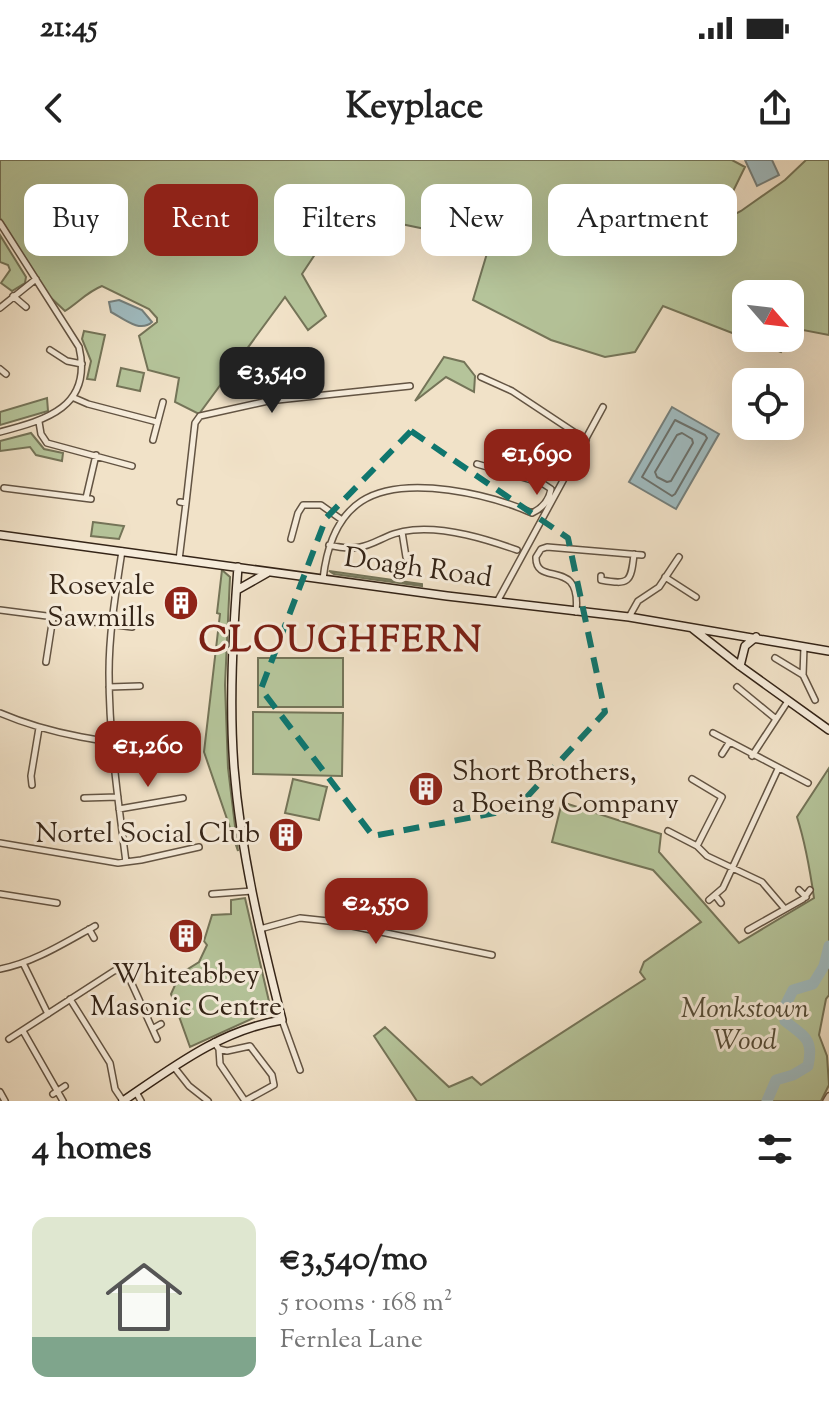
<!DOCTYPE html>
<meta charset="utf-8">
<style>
body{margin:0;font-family:"Sorts Mill Goudy",serif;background:#f6f6f6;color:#222;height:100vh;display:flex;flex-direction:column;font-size:30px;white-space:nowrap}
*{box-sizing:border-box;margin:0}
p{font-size:26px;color:#767676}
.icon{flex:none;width:44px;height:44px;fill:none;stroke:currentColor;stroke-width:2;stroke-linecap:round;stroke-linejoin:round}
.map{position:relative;height:941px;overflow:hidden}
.drawer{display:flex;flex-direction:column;background:#fff;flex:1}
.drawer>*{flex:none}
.banner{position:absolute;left:24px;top:24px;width:782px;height:72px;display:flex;gap:16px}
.needle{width:52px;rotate:118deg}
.controls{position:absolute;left:732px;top:120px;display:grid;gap:16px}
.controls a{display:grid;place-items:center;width:72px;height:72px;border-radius:16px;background:#fff;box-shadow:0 8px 32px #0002;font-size:40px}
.price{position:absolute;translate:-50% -68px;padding:0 18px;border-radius:16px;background:#8f2418;color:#fff;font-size:26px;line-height:52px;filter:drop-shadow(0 2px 4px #0008)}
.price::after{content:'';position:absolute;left:50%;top:48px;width:24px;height:18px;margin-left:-12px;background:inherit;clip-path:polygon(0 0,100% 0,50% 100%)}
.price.on{background:#222;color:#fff}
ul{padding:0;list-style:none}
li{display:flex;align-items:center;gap:24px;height:200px;padding:0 32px}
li+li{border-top:2px solid #e0e0e0}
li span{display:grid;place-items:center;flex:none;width:224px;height:160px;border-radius:16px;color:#555}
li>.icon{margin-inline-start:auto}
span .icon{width:96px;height:96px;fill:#fffc;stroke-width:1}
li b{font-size:34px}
h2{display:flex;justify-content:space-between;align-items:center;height:96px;padding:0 32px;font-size:34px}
.chip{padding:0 28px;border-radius:16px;background:#fff;box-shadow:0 8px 32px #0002;font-size:28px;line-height:72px}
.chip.on{background:#8f2418;color:#fff}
.status{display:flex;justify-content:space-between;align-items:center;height:56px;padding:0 40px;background:#fff;direction:ltr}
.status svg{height:22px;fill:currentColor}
header{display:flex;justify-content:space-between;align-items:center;height:104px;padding:0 32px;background:#fff;font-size:36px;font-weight:800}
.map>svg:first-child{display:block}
.green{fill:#b5c49a;stroke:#747458;stroke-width:2;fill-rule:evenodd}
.water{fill:#9fbbc0;stroke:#747f7c;stroke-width:2}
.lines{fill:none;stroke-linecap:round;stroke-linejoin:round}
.shore{stroke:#6a706c;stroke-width:2}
.river{stroke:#9fbbc0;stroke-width:11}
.street-casing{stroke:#635443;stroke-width:8}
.secondary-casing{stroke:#342417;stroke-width:10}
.street{stroke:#f6ecdb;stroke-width:5}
.secondary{stroke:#f6ecdb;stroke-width:7}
.marked{fill:none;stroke:#0f766e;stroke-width:6;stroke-dasharray:16 10;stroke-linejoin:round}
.labels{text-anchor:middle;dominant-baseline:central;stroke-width:6;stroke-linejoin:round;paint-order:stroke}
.street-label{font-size:28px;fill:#342417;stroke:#f6ecdb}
.poi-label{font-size:28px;fill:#342417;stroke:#f6ecdb;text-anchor:end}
.park-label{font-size:28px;font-style:italic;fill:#544c38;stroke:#f6ecdb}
.district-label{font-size:36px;font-weight:bold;letter-spacing:2px;fill:#7a1f14;stroke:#f6ecdb}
</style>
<div class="status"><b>21:45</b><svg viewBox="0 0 49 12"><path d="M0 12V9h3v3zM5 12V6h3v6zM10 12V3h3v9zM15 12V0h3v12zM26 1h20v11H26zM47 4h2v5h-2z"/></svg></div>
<header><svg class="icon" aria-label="back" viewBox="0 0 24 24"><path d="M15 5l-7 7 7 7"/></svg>Keyplace<svg class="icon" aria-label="share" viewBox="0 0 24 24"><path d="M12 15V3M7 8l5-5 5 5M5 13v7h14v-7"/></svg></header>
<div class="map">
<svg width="829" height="941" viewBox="0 0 829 941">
<rect width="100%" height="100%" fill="#f1e2c8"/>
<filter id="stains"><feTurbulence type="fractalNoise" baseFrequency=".0025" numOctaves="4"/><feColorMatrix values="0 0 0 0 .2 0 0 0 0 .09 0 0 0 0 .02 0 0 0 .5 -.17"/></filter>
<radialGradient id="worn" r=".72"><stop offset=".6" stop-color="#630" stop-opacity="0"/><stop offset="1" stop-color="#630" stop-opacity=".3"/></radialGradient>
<path class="green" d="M0,0H732L745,7L717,64L741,51L785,20L806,0H829V175L798,169L781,192L663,146L635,192L605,197L551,180L473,140L488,90L430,70L377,59L353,37L302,114L326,156L308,170L285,137L199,254L175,242L179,218L148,210L139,176L157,162V158L149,149L102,126C87,132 79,142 65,151L48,135L0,58ZM746,134H790V178H746Z
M0,75L26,117L25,123L12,131L1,123L10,110L8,105L0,102Z
M84,171L105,175L95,220L87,219L91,201L82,179Z
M444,197L464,202L475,216L474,232L446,217L415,241Z
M121,208L144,213L140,231L117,226Z
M47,238L48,251L0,265V252Z
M31,273L44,289L63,293L62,301L36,295L30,287L0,291V281Z
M93,362L124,366L119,379L91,376Z
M222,410L230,417L225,525L228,608L238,691L204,592L220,454L217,453Z
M329,411L422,424V426L334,414Z
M258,498H343V547H258Z
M253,552L343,553L342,616L253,614Z
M829,608V835L826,839L819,875L827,896L829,925L821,941H417L374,876L385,867L449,927L472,917L481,925L645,819L640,812L644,802L701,762L653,710L552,682L562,642L661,674L659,692L739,783L814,738C810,710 805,682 797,657Z
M293,619L327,627L319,660L285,653Z
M245,738L271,850L190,887L171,834L180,814L199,802L207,785L204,781L212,755L231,754V740Z"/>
<path class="water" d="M745,0H772L779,15L757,26Z
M119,140L142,150L152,162C140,173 124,159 111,152L109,142Z
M672,247L719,274L676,349L629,322Z"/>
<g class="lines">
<path class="shore" d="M675,260L705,275L707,278L675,334L672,336L642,317Z
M682,273L692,279L693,283L671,321L667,322L657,317L655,312L677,275Z"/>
<path class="river" d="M767,941L776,920L793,915L808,906C814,879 805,877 785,861L784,848L793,830L813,824L824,806L829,786"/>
<g class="street-casing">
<path id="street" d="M0,63L79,187C93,247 46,260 0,272
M13,136L26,147
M0,148L36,119
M50,190L67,201L82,204
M0,209L6,214
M481,217L512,231L586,280
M72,237L88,244L157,262
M39,262L41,274L47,283L132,306
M153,280L163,242
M4,328L91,339
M86,338L96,295
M186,343L195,263L200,256L268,241L410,226
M402,372L406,397
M291,379L298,353L303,345H321L342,360
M329,385C373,396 376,373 413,370C447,367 486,379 517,390
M122,391C116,431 109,472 109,513C109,576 118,640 126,702
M179,400L186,343L180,342
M601,416V420C629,425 631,423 634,394
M665,417L696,437
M323,419C332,340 375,320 449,330C478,334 505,341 532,353C543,348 549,341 551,329L542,323L477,304
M497,442L603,247
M0,450L132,467
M576,452C582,396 535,428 536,397L541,389L547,387L642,395
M629,457L638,441L659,427L679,397
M775,498L803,515L815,540
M46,502L53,457
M803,515L804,487
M109,527L140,526
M737,527L776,559
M0,553C58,578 117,583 179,590
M713,573L808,623
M722,594L729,583
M752,596L788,541
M692,619L722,637L697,686
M32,625L31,616L39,568
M84,638L118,637
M119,649L183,638
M668,671L697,686L707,696L762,722L785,749
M0,683L118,703L141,700L199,687
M799,730L806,737
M0,734L57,743
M212,734L252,731
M715,735L721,743
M709,740L723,728L778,609
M89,769L94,778
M260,769L300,758L328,761L492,795
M748,770L803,739L810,730
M23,803L48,854
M0,809C33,803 66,782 95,766
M70,839L110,903L115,929L123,941
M282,860L300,910
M154,868L161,864
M23,871L63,941
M9,879L114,811L121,809L126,811L157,879
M214,882L219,889L227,891L250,886L272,915L274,925L245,941L220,904L219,889
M174,907L189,926L208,941
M0,932L5,941
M136,932L141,941
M53,934L65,926
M826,941L829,936"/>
</g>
<g class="secondary-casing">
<path id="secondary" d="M0,375L447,436L629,457L829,491
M237,430L267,413
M692,468L740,506L829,570
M740,506L745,486L756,477
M123,941C173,907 221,870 282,860C261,777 241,694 234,608C229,541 233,474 238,407"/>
</g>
<use href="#street" class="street"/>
<use href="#secondary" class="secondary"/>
</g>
<path class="marked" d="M411,271L568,378L605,552L516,649L373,676L261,529L326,358Z"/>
<defs>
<g id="building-disc" transform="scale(1.8)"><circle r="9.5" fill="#8f2418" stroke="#f6ecdb"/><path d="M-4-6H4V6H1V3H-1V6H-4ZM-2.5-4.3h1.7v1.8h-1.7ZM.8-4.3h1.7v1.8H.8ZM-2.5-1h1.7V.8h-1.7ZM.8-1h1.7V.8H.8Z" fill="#fff"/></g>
</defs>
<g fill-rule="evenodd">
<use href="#building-disc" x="181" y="443"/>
<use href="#building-disc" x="426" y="629"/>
<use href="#building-disc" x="286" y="675"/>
<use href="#building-disc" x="186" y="776"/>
</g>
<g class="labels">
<g class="street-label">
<text transform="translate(418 409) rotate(8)">Doagh Road</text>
</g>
<g class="poi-label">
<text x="155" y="427">Rosevale<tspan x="155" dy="32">Sawmills</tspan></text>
<text x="452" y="613" text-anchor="start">Short Brothers,<tspan x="452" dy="32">a Boeing Company</tspan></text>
<text x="260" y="675">Nortel Social Club</text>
<text x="186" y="816" text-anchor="middle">Whiteabbey<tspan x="186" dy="32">Masonic Centre</tspan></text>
</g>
<g class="park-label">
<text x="745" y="850">Monkstown<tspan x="745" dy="32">Wood</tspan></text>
</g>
<g class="district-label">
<text x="341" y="482">CLOUGHFERN</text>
</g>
</g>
<rect width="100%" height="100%" filter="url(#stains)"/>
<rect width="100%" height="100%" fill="url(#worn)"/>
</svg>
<div class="controls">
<a><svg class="needle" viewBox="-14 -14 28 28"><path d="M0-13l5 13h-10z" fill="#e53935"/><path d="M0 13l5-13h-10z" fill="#767676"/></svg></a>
<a><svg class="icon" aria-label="locate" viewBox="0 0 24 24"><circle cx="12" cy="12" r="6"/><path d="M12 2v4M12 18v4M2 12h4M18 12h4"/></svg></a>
</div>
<b class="price on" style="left:272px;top:255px">€3,540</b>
<b class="price" style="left:537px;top:337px">€1,690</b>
<b class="price" style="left:148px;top:629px">€1,260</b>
<b class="price" style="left:376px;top:786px">€2,550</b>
<div class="banner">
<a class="chip">Buy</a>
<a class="chip on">Rent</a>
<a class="chip">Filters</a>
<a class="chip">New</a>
<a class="chip">Apartment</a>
</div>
</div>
<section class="drawer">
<h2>4 homes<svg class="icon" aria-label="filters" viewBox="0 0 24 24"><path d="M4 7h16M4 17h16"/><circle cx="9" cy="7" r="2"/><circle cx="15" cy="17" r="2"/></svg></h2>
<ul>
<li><span style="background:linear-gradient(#dfe7d0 75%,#7fa58c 0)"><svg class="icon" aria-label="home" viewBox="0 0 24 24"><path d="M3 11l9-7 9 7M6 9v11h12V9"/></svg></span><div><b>€3,540/mo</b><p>5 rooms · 168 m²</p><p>Fernlea Lane</p></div></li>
</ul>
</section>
